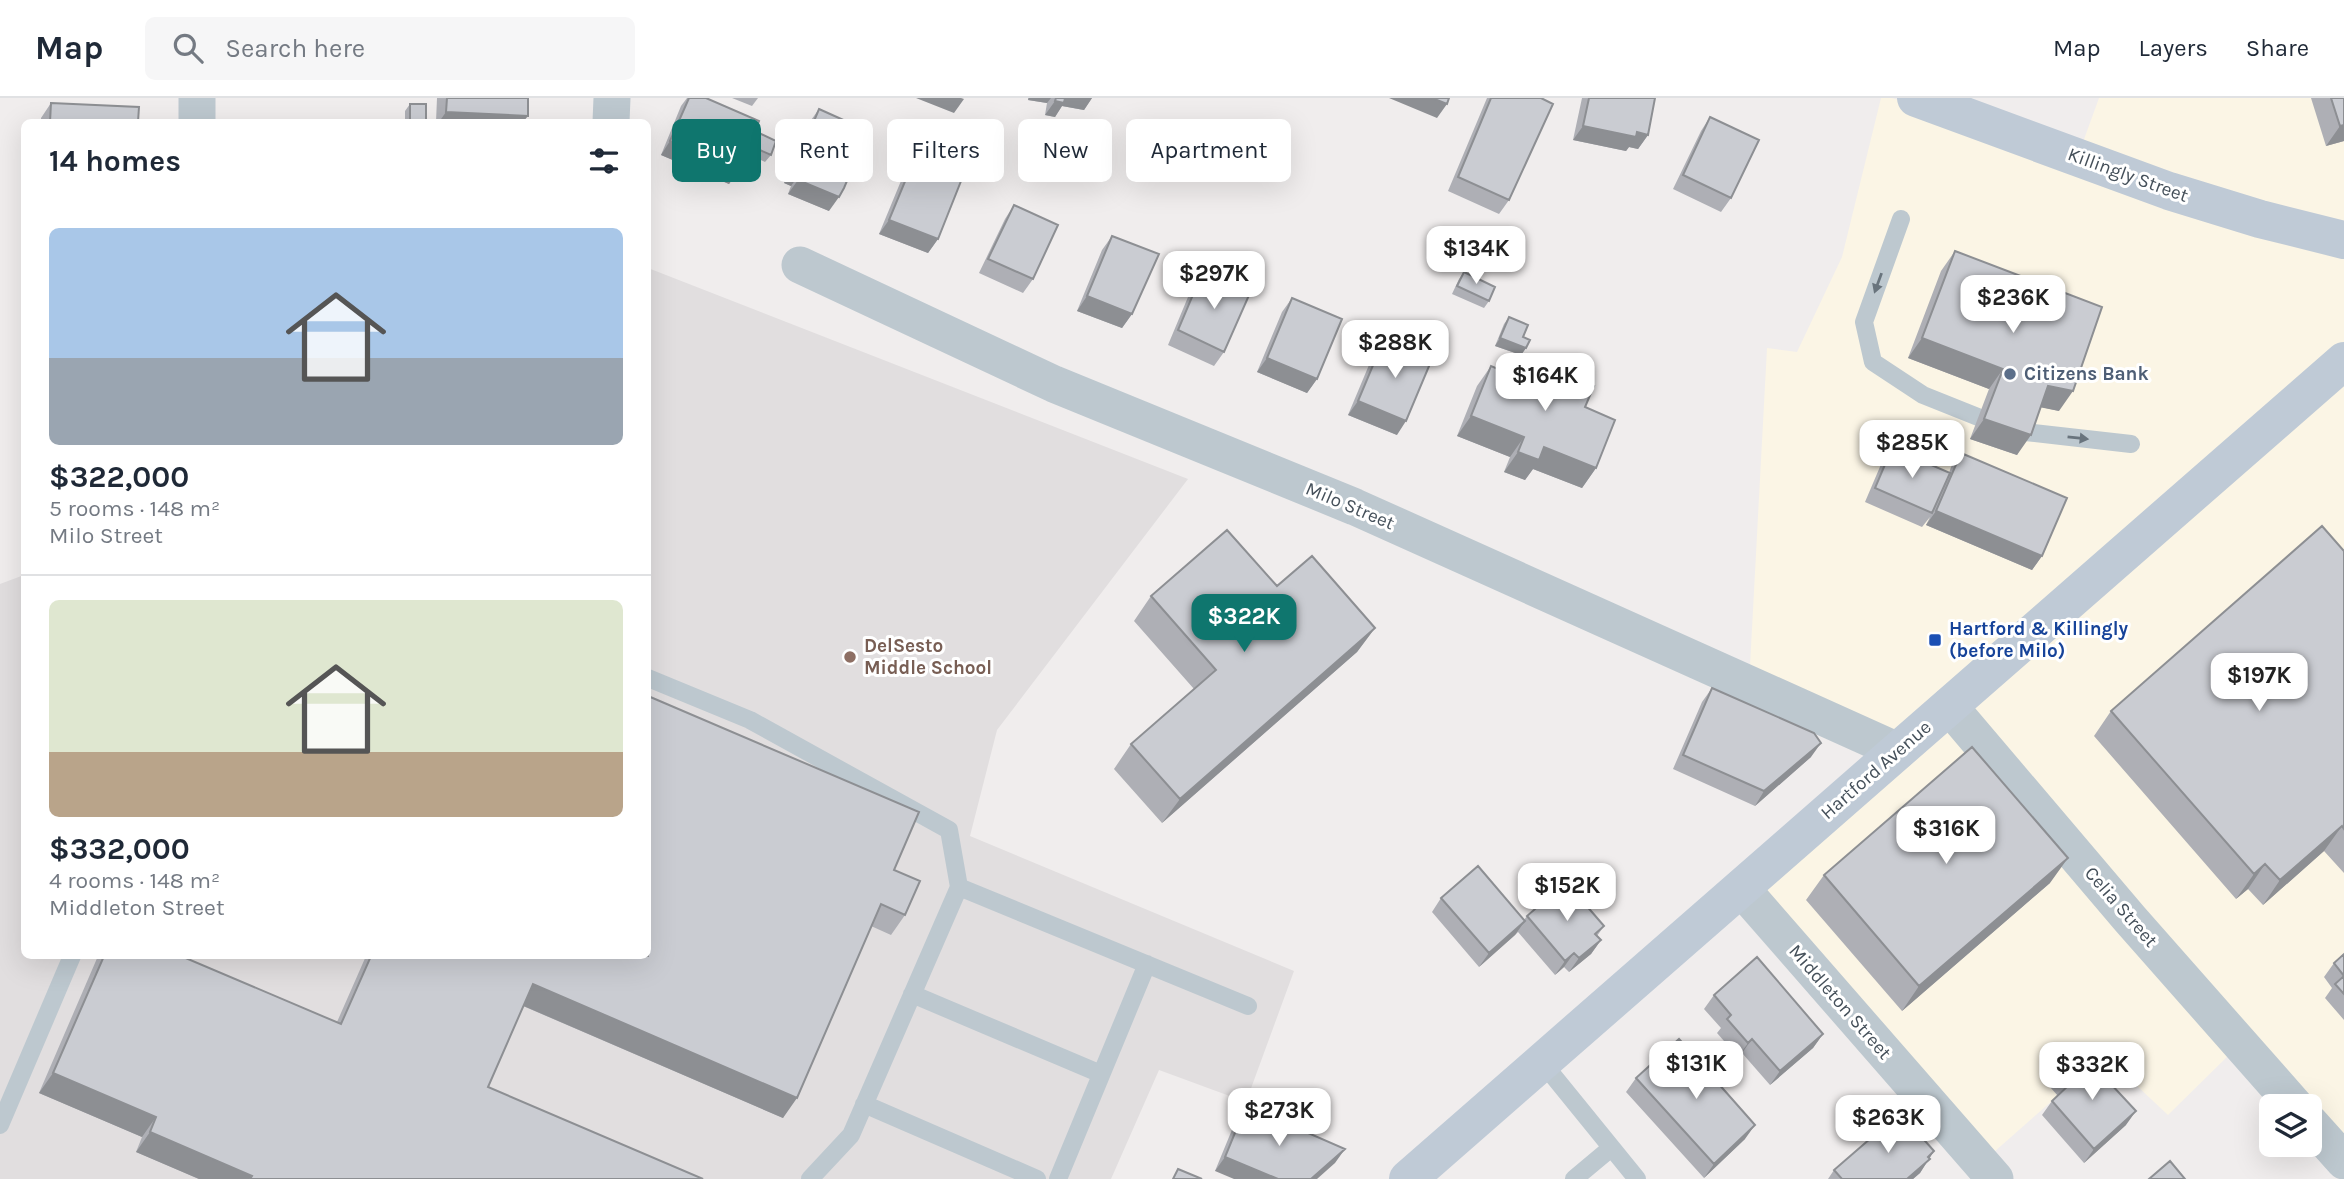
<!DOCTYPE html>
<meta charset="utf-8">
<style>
body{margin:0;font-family:Karla,sans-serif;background:#f6f6f7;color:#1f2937;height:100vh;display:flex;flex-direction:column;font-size:26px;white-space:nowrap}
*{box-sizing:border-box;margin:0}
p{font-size:23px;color:#747a83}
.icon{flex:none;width:38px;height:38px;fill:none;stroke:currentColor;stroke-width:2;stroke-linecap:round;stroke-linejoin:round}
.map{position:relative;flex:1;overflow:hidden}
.details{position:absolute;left:21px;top:21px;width:630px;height:840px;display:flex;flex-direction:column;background:#fff;border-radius:10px;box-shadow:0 7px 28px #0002}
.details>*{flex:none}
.banner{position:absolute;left:672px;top:21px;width:665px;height:63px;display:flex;gap:14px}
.tools{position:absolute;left:2259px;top:996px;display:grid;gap:14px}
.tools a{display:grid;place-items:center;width:63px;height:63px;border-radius:10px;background:#fff;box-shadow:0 7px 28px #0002;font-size:35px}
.price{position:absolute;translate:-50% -60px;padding:0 16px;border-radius:14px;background:#fff;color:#222;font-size:23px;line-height:46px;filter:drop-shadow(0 2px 4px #0008)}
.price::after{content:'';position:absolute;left:50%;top:42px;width:21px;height:16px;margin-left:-10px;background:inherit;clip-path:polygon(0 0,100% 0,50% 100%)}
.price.active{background:#0f766e;color:#fff}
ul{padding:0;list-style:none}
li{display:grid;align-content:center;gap:14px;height:371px;padding:0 28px}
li+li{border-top:2px solid #e0e1e3}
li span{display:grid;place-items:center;height:217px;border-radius:10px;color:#555}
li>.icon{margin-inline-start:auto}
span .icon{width:126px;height:126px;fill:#fffc;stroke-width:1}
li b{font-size:30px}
h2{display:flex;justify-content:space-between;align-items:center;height:84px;padding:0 28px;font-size:30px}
.chip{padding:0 24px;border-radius:10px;background:#fff;box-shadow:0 7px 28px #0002;font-size:24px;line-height:63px}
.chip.active{background:#0f766e;color:#fff}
header{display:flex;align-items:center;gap:42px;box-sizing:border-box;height:98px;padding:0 35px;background:#fff;border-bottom:2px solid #e0e1e3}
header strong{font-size:33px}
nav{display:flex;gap:38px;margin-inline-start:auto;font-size:24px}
.search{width:490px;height:63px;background:#f6f6f7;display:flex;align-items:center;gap:18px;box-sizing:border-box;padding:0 24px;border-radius:10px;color:#747a83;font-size:26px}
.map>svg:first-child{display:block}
.commercial{fill:#fbf5e5}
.education{fill:#e1dedf}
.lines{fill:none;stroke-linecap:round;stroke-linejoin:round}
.service{stroke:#bdc8cf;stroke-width:18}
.minor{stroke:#bdc8cf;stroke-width:37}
.secondary{stroke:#bfcad6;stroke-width:38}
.wall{fill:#aeafb5}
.shaded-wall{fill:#8d8f93}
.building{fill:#caccd2;stroke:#8d8f93;stroke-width:2}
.oneway{fill:#69747d}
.service-dot{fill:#5c6f8a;stroke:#fff;stroke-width:2.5}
.transit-dot{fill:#1a4fb4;stroke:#fff;stroke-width:2.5}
.education-dot{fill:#8d6e63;stroke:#fff;stroke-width:2.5}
.labels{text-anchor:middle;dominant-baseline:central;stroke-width:6;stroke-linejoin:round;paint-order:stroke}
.street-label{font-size:19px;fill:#45505a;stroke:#fff}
.service-label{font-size:19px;font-weight:bold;fill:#4e5e75;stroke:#fff;text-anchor:start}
.transit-label{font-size:19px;font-weight:bold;fill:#164399;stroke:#fff;text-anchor:start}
.education-label{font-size:19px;font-weight:bold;fill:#785e54;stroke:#fff;text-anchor:start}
</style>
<header>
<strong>Map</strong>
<div class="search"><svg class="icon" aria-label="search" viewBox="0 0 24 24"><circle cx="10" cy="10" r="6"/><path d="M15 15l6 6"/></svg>Search here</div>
<nav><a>Map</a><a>Layers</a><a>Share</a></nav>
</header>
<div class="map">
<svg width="2344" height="1081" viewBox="0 0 2344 1081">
<rect width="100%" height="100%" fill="#f0eded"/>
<path class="commercial" d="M1881,0H1892L2066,57L2079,55L2099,0H2344V1046L2234,952L2168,1017L2104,957L1977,1069L1732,799L1885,647L1750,568L1767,250L1797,254L1842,159Z"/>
<path class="education" d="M648,170L1188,381L997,632L970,738L1294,873L1246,1004L1159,972L1111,1081H0V486L24,477V858H648Z"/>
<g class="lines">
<path class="service" d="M1901,121L1864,224L1873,264L1923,297L1978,319
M2025,334L2131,346
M648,580L750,622L949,732L959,789
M912,896L1101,976
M1542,964L1637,1081
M864,1006L1037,1081
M0,1027L72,858
M810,1081L851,1037L959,789L1248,908
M1058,1081L1147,866
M1574,1081L1611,1050"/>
<path class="minor" d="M197,0V24
M611,24L612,0
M800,167L1054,286L1355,409L1898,653
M1949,608L2130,821L2295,1008
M1741,790L1995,1081
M2310,1025L2344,1063"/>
<path class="secondary" d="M1916,0L2169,93L2260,121L2344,142
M1408,1081L2344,263"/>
</g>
<path class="wall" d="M437,0H528L523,24H436Z
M687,0H706L739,72L729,86L661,57L681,8Z
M732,0H758L752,8Z
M1028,0H1092L1084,12L1062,8L1055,19L1045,17L1047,5L1028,2Z
M1487,0H1541L1509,102L1499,116L1448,93Z
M1582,0H1655L1648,37L1638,51L1629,49L1626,53L1573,42Z
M2311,0H2344V43L2326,48Z
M51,5L138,24H41V20Z
M410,6L426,22L424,24H405V13Z
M819,11L829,113L788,96L791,88L784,85L809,25Z
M1710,19L1731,100L1721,114L1673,91L1701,33Z
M1161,29L1170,55L1153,50L1156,36Z
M759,35L771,57L765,64L748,56L753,43Z
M913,64L938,141L928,155L879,136L903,78Z
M1014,107L1033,181L1023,195L979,175L1005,121Z
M1112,138L1132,216L1122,230L1077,213L1102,152Z
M1955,153L2059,313L2041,309L2017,357L1970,341L1989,291L1908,260L1941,173Z
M1203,173L1224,254L1214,268L1168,247L1193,187Z
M1464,174L1489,203L1484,210L1452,196L1459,181Z
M1292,200L1317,281L1307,295L1257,274L1282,214Z
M1509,219L1523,239L1526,250L1521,257L1495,248L1504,226Z
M1384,241L1397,337L1348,317L1374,255Z
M1530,263L1585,309L1596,370L1582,390L1533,371L1525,382L1504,374L1510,359L1457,338L1477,288L1491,268L1519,279Z
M1892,350L1949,375L1951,369L1961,355L2042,458L2032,472L1926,427L1930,419L1922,429L1865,404L1882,364Z
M2344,453V775L2324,753L2263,807L2248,791L2236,801L2094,638L2111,613Z
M1151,498L1375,530L1357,554L1162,725L1114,671L1131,646L1194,591L1134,523Z
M1712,590L1811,659L1755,708L1673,671L1702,604Z
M894,772L905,817L891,837L871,828L783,1020L523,908L488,989L703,1081H199L136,1054L142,1039L39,995L98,858H181L337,924L366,858H648Z
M1824,777L2050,785L1902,913L1806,802Z
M1441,800L1524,822L1527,818L1604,828L1597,838L1601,842L1591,856L1569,874L1564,869L1555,877L1518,834L1515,837L1479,869L1432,814Z
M2344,856V922L2325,900L2332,890L2324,879L2334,865Z
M1714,897L1823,936L1813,950L1770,987L1742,955L1738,959L1717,935L1721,930L1704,911Z
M2060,975L2126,1027L2084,1065L2042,1017L2052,1003L2058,998L2050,989Z
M1636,980L1745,1041L1704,1080L1626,994Z
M1246,1008L1335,1065L1215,1073L1236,1022Z
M1913,1034L1934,1053L1920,1075L1913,1081H1828L1834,1072Z"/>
<path class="shaded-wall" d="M916,0H961L964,1L954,15Z
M1029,0H1051L1047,5L1028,2Z
M1062,0H1092L1084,12L1062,8L1055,19L1045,17L1055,3Z
M1389,0H1432L1447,6L1437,20Z
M446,14L528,18L523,24H439Z
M410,22H426L424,24H408Z
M2344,27V43L2326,48L2340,28Z
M1583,28L1637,34L1648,37L1638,51L1629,49L1626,53L1573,42Z
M670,43L739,72L729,86L661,57Z
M1158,43L1175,47L1170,55L1153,50Z
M794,71L801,74L791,88L784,85Z
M798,82L839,99L829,113L788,96Z
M889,122L938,141L928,155L879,136Z
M1087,198L1132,216L1122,230L1077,213Z
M1500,240L1526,250L1521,257L1495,248Z
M1922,240L2003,271L1989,291L1908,260Z
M1267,260L1317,281L1307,295L1257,274Z
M2048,288L2073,293L2059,313L2034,308Z
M1358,303L1406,323L1397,337L1348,317Z
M1471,318L1524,339L1510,359L1457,338Z
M1984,321L2031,337L2017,357L1970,341Z
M1544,349L1596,370L1582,390L1533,371L1525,382L1504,374L1518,354Z
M1936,413L2042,458L2032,472L1926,427Z
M1375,530L1357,554L1162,725L1180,701Z
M1821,645L1811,659L1755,708L1764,693Z
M2342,728L2324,753L2263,807L2280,782Z
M2068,760L2050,785L1902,913L1919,888Z
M2265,766L2248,791L2236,801L2254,776Z
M1525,823L1515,837L1479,869L1489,855Z
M1601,842L1591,856L1569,874L1579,860Z
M1574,855L1564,869L1555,877L1565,863Z
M533,886L797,1000L783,1020L519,906Z
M1823,936L1813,950L1770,987L1780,973Z
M1752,941L1742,955L1738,959L1748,945Z
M53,975L156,1019L142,1039L39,995Z
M2136,1013L2126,1027L2084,1065L2094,1051Z
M1755,1027L1745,1041L1704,1080L1714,1066Z
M150,1034L252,1078L249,1081H199L136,1054Z
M1345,1051L1335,1065L1317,1081H1311Z
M1934,1053L1920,1075L1913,1081H1907Z
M1225,1059L1278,1081H1234L1215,1073Z"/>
<path class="building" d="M447,0H528V18L446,14Z
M689,0H706L759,23L739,72L670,43Z
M1056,0H1065L1064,5L1055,3Z
M1432,0H1449L1447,6Z
M1491,0H1541L1553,6L1509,102L1458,79Z
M1589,0H1655L1648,37L1637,34L1636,39L1583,28Z
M2331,0H2344V27L2340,28Z
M51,5L139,9L138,24H50Z
M410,6H426V22H410Z
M819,11L868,33L844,90L839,99L798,82L801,74L794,71Z
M1710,19L1759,42L1731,100L1683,77Z
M1161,29L1179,34L1175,47L1158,43Z
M759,35L776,43L771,57L753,49Z
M913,64L961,83L938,141L889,122Z
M1014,107L1058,127L1033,181L988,161Z
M1112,138L1159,156L1132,216L1087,198Z
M1955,153L2102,209L2073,293L2048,288L2031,337L1984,321L2003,271L1922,240Z
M1203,173L1250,195L1224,254L1178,232Z
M1464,174L1495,189L1489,203L1457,188Z
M1292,200L1342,221L1317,281L1267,260Z
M1509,219L1528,227L1523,239L1530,242L1526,250L1500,240Z
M1384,241L1432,261L1406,323L1358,303Z
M1530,263L1594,288L1585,309L1615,322L1596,370L1544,349L1539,362L1518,354L1524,339L1471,318L1491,268L1522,281Z
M1892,350L1950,375L1932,415L1875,390Z
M1961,355L2067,400L2042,458L1936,413Z
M2322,428L2344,453V731L2342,728L2280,782L2265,766L2254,776L2111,613Z
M1227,432L1277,488L1312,458L1375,530L1180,701L1131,646L1216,572L1151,498Z
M1712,590L1814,635L1821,645L1764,693L1683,657Z
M648,598L919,714L894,772L920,783L905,817L881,806L797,1000L533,886L488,989L703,1081H250L252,1078L150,1034L156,1019L53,975L104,858H181L341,926L371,858H648Z
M1972,649L2068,760L1919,888L1824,777Z
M1478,768L1525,823L1489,855L1441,800Z
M1566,784L1604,828L1595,836L1601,842L1579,860L1574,855L1565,863L1527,818Z
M2344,856V878L2334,865Z
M1757,859L1823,936L1780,973L1752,941L1748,945L1727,921L1731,917L1714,897Z
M2344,878V896L2335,886Z
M1679,941L1755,1027L1714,1066L1636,980Z
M2082,955L2136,1013L2094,1051L2052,1003L2070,986L2060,975Z
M1246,1008L1345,1051L1311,1081H1278L1225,1059Z
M1893,1021L1906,1026L1913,1034L1918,1035L1934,1053L1928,1059L1930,1061L1907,1081H1842L1834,1072Z
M2170,1063L2185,1081H2149Z
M1178,1071L1202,1081H1173Z"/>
<defs><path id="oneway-solid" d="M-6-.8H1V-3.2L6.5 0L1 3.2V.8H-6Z" transform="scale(1.75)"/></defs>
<g class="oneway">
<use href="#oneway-solid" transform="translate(1878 185) rotate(110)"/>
<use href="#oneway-solid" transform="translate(2078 340) rotate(6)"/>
</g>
<circle class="service-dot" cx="2010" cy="276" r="7"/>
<rect class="transit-dot" x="1928" y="535" width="14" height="14" rx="3.5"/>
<circle class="education-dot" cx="850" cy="559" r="7"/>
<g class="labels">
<g class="street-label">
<text transform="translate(2128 77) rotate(20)">Killingly Street</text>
<text transform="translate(1350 408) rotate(23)">Milo Street</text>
<text transform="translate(1876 672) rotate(-41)">Hartford Avenue</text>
<text transform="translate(2121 809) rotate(49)">Celia Street</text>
<text transform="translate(1840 904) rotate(49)">Middleton Street</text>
</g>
<g class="service-label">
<text x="2024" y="276">Citizens Bank</text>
</g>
<g class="transit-label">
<text x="1949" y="531">Hartford &amp; Killingly<tspan x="1949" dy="22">(before Milo)</tspan></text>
</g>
<g class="education-label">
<text x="864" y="548">DelSesto<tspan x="864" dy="22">Middle School</tspan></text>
</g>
</g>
</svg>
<div class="tools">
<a><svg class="icon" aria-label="layers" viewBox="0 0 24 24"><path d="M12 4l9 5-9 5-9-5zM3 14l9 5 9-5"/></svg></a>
</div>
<b class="price" style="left:1476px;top:188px">$134K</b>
<b class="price" style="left:1214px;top:213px">$297K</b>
<b class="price" style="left:2013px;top:237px">$236K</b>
<b class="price" style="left:1395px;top:282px">$288K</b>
<b class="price" style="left:1545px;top:315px">$164K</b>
<b class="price" style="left:1912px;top:382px">$285K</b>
<b class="price active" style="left:1244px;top:556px">$322K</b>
<b class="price" style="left:2259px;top:615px">$197K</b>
<b class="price" style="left:1946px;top:768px">$316K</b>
<b class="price" style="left:1567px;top:825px">$152K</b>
<b class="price" style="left:1696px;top:1003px">$131K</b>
<b class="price" style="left:2092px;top:1004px">$332K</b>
<b class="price" style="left:1279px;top:1050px">$273K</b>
<b class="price" style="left:1888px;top:1057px">$263K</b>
<div class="banner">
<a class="chip active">Buy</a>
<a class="chip">Rent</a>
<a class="chip">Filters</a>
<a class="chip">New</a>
<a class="chip">Apartment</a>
</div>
<section class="details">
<h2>14 homes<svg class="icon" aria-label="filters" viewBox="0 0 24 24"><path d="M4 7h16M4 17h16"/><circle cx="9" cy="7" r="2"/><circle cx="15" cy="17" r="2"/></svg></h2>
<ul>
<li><span style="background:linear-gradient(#a9c7e8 60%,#9aa5b1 0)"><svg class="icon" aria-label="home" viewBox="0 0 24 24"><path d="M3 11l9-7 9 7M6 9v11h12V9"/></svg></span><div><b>$322,000</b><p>5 rooms · 148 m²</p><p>Milo Street</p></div></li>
<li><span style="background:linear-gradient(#dfe7d0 70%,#b9a48a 0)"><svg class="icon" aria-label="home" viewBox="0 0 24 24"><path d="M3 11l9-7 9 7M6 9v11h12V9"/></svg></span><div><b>$332,000</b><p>4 rooms · 148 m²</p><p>Middleton Street</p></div></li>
</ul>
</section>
</div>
